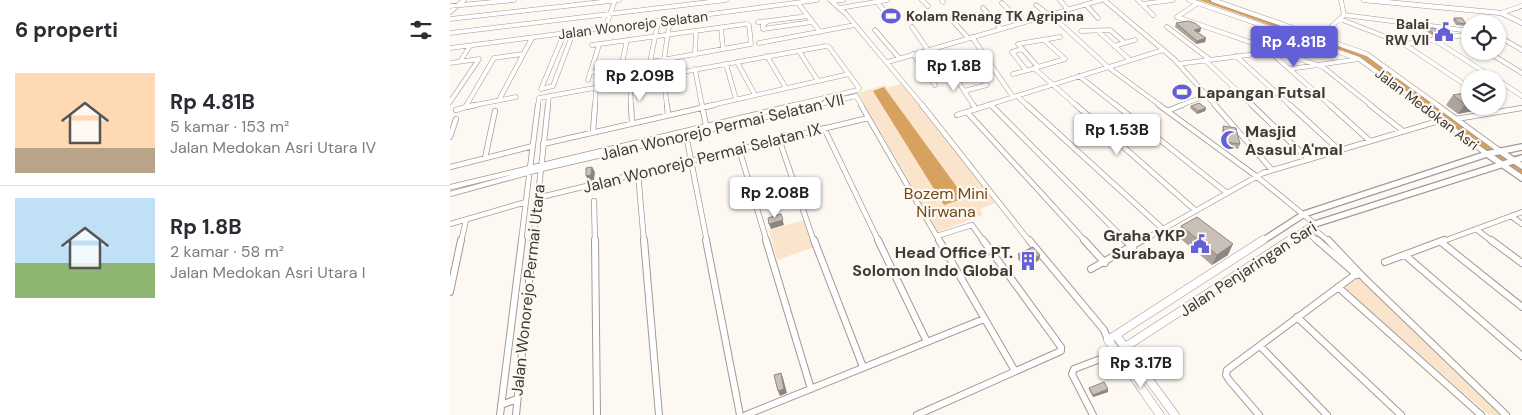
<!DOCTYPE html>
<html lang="id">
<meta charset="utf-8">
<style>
body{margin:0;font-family:"DM Sans",sans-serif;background:#f7f7f7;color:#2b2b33;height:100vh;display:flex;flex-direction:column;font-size:19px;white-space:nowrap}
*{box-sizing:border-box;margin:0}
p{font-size:16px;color:#7c7c81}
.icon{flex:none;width:28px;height:28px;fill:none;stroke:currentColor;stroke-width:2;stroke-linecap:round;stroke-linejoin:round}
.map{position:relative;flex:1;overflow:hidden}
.drawer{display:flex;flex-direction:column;background:#fff;width:450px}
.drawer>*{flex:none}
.tools{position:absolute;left:1011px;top:15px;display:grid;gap:10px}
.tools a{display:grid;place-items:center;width:45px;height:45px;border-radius:50%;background:#fff;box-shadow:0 1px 4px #0004;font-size:25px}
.price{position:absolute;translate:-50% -42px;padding:0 11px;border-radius:5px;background:#fff;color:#222;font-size:16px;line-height:32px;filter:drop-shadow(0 1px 2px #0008)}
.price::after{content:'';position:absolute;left:50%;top:30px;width:15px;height:11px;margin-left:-8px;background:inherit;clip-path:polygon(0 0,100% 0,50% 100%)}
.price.active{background:#635fd8;color:#fff}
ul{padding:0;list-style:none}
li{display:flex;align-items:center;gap:15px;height:125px;padding:0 15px}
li+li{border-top:1px solid #e1e1e2}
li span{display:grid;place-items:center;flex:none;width:140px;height:100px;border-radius:0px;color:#555}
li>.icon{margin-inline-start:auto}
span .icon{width:60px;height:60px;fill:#fffc;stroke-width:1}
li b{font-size:21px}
h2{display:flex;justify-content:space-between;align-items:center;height:60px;padding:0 15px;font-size:21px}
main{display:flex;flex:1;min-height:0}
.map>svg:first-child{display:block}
.green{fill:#fae4cc}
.water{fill:#d7a15f}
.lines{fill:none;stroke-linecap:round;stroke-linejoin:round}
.stream{stroke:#d7a15f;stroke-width:2}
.river{fill:#d7a15f;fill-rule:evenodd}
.minor-far2-casing{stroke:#a39b92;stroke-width:5}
.minor-far1-casing{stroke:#a39b92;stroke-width:6}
.minor-casing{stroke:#a39b92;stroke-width:8}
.tertiary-far2-casing{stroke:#a39b92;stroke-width:5.5}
.tertiary-far1-casing{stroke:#a39b92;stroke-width:8}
.tertiary-casing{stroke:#a39b92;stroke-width:9}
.minor-far2{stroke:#fff;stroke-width:4}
.minor-far1{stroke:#fff;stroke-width:4.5}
.minor{stroke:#fff;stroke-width:6}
.tertiary-far2{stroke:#fff;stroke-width:4.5}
.tertiary-far1{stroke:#fff;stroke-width:5.5}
.tertiary{stroke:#fff;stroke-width:8}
.wall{fill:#ada59d}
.shaded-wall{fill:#8d8680}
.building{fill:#c9c0b7;stroke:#8d8680}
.labels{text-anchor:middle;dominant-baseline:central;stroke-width:4.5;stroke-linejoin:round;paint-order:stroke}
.far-poi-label{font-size:14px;font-weight:bold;fill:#3e3a36;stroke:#fef8f2;text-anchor:start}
.far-street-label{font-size:14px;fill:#3e3a36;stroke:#fef8f2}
.poi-label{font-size:16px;font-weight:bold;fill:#3e3a36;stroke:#fef8f2;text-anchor:start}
.street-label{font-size:16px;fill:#3e3a36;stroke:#fef8f2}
.park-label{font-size:16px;fill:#6f4a19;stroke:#fef8f2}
</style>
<main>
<section class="drawer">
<h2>6 properti<svg class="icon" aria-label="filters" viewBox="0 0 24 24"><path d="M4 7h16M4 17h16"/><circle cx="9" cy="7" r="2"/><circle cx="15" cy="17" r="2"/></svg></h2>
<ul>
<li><span style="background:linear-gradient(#ffd9b3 75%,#b9a48a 0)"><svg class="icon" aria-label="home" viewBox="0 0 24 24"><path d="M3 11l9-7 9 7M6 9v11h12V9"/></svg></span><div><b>Rp 4.81B</b><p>5 kamar · 153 m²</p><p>Jalan Medokan Asri Utara IV</p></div></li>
<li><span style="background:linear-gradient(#bfe0f5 65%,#8fb573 0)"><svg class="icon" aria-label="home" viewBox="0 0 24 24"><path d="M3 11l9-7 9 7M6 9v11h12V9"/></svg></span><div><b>Rp 1.8B</b><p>2 kamar · 58 m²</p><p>Jalan Medokan Asri Utara I</p></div></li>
</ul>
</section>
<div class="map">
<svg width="1072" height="415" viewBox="0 0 1072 415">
<rect width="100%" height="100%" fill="#fef8f2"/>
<path class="green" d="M455,83L545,203L530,209L533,215L488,232L408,93L435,85L437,88Z
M355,220L364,247L327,260L319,230Z
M910,278L1054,415H1039L892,287Z"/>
<path class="water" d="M434,87L515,198L494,205L423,91Z"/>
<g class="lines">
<path class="stream" d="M1062,157L1072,155"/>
<path class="river" d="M749,0H760L899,47L916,55L1072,169V178L910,59L893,51Z"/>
<g class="minor-far2-casing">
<path id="minor-far2" d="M380,0L396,14L473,106
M472,0L478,6
M492,0L493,2
M610,0L618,10
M654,0L724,59L766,106
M688,0L703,15
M739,0L909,59L973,106
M763,0L917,54L989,106
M382,1L393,0
M427,2L436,13
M348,3L370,32
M552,3L572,23
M692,4L723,0
M586,5L599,15
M636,5L648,18
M0,6L64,0
M390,8L437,0
M533,8L551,29
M0,12L14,0
M1051,13L1072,6
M601,15L658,67L711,106
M894,15L1020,31
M358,16L318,21L313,25V29L362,22
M727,17L873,67L922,106
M727,17L748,3
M0,19L169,0
M890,19L954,44L1020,88
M502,20L518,38
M308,22L318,21
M462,27L478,50
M717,27L759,59
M271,28L273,49
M155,29L165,0
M425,30L449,58
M631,31L660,30L675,43
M648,31L680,60
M0,33L276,0
M114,34L91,89L103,86L123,33
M1011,36L1020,41
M1048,36L1072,50
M522,37L563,97
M870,37L894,15L891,0
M983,39L1045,79
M594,40L615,59L588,67L568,44L610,37
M309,43L405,25
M955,44L1020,34
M664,46L685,40
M0,48L367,0
M572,49L562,52L576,70
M349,51L368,81
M819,51L881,106
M1036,51L1072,73
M463,54L485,85
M245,55L246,31
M317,56L336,88
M786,56L841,106
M214,59L220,20
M11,60L20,46
M755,60L803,106
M200,62L208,22
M287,62L305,95
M438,62L651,0
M0,63L29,59L0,102
M276,64L286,99
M728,64L822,52
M498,66L524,106
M171,68L177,40
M584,68L627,106
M245,69L252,106
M840,69L909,59
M140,73L301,44L299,25L296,24L142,45
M563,74L586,68
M213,75L217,106
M629,76L667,106
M138,80L149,45
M1048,80L1072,96
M180,81L181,106
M514,91L537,85L521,66
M567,96L578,106
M49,100L82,38
M540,104L542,106
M16,106L44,58L73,54
M20,106L66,97
M88,106L89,98L376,46L379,47L409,88L408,90L340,106
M98,106L99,96
M145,106L146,88
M258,106L399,74
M362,106L406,96L412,106
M535,106L713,50
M729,106L755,96"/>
</g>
<g class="minor-far1-casing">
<path id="minor-far1" d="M17,105L16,107L26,105
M181,105L182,123
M217,105L218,115
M252,105L256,126
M411,105L490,242
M472,105L580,242
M523,105L526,109
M541,105L677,242
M577,105L713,229
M626,105L746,211
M666,105L777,193
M709,105L806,176L865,224
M765,105L822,170
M802,105L858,159
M840,105L889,150
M880,105L920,141
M920,105L953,131
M971,105L1037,154
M987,105L1050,151
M6,110L16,107
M717,111L732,105
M517,112L636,242
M507,115L539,105
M1006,119L1072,108
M374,128L429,242
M143,132L145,105
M236,135L257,242
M0,137L6,119
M329,139L364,242
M93,144L264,105
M289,149L317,242
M35,158L45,111
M0,167L83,146
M80,168L88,105
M80,168L345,105
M188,173L194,242
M1,187L80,168
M0,194L91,169L368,105
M87,198L418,118
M144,201L145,242
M1061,216L1072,224
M0,224L76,202
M861,227L880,242
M1026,229L1043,242
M855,230L868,242
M487,236L522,225L534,242
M11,242L16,220
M71,242L80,168
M83,242L98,105
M690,242L813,173L992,120
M991,242L1072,212"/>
</g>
<g class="minor-casing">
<path id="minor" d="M145,240L147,415
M194,240L209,415
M256,240L290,415
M316,240L361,389
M364,240L413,367
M428,240L477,342
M489,240L565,371
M579,240L654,330L658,340
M634,240L655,263
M675,240L683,248
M867,240L907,275
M878,240L915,279L1056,415
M1041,240L1072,263
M991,242L1072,307
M955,255L1072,356
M935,262L994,240
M641,269L692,240
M888,287L1031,415
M0,292L11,240
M847,317L951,415
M811,347L877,415
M51,405L67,399
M50,415L72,240
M66,415L83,240
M296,415L534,319
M467,415L611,351V347L533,240
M643,415L622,374L624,369L666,353
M809,415L779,380L776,375L777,370L906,274"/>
</g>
<g class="tertiary-far2-casing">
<path id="tertiary-far2" d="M914,0L1051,13L1072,23"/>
</g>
<g class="tertiary-far1-casing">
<path id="tertiary-far1" d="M1050,151L1072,166
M1037,154L1072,178
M811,242L854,214L1037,154L1072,147
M838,242L865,224L1072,158"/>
</g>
<g class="tertiary-casing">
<path id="tertiary" d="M666,335L725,415
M666,353L840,240
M710,415L658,340L813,240"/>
</g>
<use href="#minor-far2" class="minor-far2"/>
<use href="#minor-far1" class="minor-far1"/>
<use href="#minor" class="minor"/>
<use href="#tertiary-far2" class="tertiary-far2"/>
<use href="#tertiary-far1" class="tertiary-far1"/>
<use href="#tertiary" class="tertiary"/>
</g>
<path class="wall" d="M1004,18L1016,24L1014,26L1006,25L1003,20Z
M726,23L751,28L750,32H747L756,38L755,42L746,44L725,27Z
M977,28L993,32L991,35H982L975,30Z
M1003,95L1020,106H1031L1028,110L1008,114L996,105Z
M741,106L756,108L755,111L747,114L740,108Z
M773,126L790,144L788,149L774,147L772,132Z
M731,226L778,255L762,265L727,236Z
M568,254L590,255L589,260L575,269L568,259Z
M639,388L658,392L643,397L639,390Z"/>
<path class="shaded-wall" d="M751,28L750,32L743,33L744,30Z
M756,38L755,42L746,44L747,41Z
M1020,103V106H1031L1028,110L1008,114L1015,104Z
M756,108L755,111L747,114L748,111Z
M142,167L145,172L144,180L139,181L136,176Z
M331,214L334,225L321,229L319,224Z
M783,244L778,255L762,265L767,255Z
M590,255L589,260L575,269L576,263Z
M331,373L333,378L337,393L330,396L328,391Z
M658,389V392L643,397V395Z"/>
<path class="building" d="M1004,18H1012L1016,24L1008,23Z
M738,21L745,23L751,28L744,30L756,38L747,41L726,23Z
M977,28H984L993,32L983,33Z
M1020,92V103L1015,104L1003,95Z
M749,103L756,108L748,111L741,106Z
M773,126L786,128L790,144L776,142Z
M142,167L141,175L136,176V168Z
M331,214L333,220L319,224L318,218Z
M747,217L783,244L767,255L731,226Z
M583,247L590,255L576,263L568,254Z
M331,373L334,389L328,391L324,375Z
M654,382L658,389L643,395L639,388Z"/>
<defs>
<g id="stadium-bare" transform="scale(1.5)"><path d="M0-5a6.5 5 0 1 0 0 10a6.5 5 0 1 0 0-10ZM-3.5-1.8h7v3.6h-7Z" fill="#635fd8" stroke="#fef8f2" stroke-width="2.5" paint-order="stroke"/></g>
<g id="civic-bare" transform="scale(1.5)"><path d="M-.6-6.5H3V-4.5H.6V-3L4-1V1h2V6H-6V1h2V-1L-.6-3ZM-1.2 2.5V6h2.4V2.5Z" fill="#635fd8" stroke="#fef8f2" stroke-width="2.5" paint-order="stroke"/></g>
<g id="mosque-bare" transform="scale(1.5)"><path d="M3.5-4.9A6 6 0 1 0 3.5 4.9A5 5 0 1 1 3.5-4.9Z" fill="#635fd8" stroke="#fef8f2" stroke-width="2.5" paint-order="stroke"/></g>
<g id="building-bare" transform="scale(1.5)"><path d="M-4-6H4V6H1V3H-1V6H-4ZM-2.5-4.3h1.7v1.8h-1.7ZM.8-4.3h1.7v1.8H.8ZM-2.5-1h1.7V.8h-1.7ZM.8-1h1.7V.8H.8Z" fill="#635fd8" stroke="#fef8f2" stroke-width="2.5" paint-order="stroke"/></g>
</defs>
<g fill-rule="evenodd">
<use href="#stadium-bare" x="441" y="16"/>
<use href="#civic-bare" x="994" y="32"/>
<use href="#stadium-bare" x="732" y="92"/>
<use href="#mosque-bare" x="780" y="140"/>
<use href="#civic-bare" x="750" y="244"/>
<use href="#building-bare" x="578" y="261"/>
</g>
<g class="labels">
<g class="far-poi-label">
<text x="456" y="16">Kolam Renang TK Agripina</text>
<text x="979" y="24" text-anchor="end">Balai<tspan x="979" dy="16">RW VII</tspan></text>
</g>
<g class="far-street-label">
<text transform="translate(183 25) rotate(-7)">Jalan Wonorejo Selatan</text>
<text transform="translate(977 109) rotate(37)">Jalan Medokan Asri</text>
</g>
<g class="poi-label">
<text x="747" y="92">Lapangan Futsal</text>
<text x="795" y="131">Masjid<tspan x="795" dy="18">Asasul A'mal</tspan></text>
<text x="735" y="235" text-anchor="end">Graha YKP<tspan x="735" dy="18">Surabaya</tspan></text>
<text x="563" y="252" text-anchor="end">Head Office PT.<tspan x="563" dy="18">Solomon Indo Global</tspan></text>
</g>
<g class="street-label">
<text transform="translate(272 127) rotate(-13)">Jalan Wonorejo Permai Selatan VII</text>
<text transform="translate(252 158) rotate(-14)">Jalan Wonorejo Permai Selatan IX</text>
<text transform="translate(798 269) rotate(-33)">Jalan Penjaringan Sari</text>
<text transform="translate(78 290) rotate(-84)">Jalan Wonorejo Permai Utara</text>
</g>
<g class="park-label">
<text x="496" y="193">Bozem Mini<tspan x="496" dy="18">Nirwana</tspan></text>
</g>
</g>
</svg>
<div class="tools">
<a><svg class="icon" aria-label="locate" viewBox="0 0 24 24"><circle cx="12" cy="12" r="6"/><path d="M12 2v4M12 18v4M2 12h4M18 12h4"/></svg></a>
<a><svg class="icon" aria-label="layers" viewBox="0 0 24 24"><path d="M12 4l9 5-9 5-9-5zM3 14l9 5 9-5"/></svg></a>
</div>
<b class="price active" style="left:844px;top:68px">Rp 4.81B</b>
<b class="price" style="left:504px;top:92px">Rp 1.8B</b>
<b class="price" style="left:190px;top:102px">Rp 2.09B</b>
<b class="price" style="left:667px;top:156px">Rp 1.53B</b>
<b class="price" style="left:325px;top:219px">Rp 2.08B</b>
<b class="price" style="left:691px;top:389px">Rp 3.17B</b>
</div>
</main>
